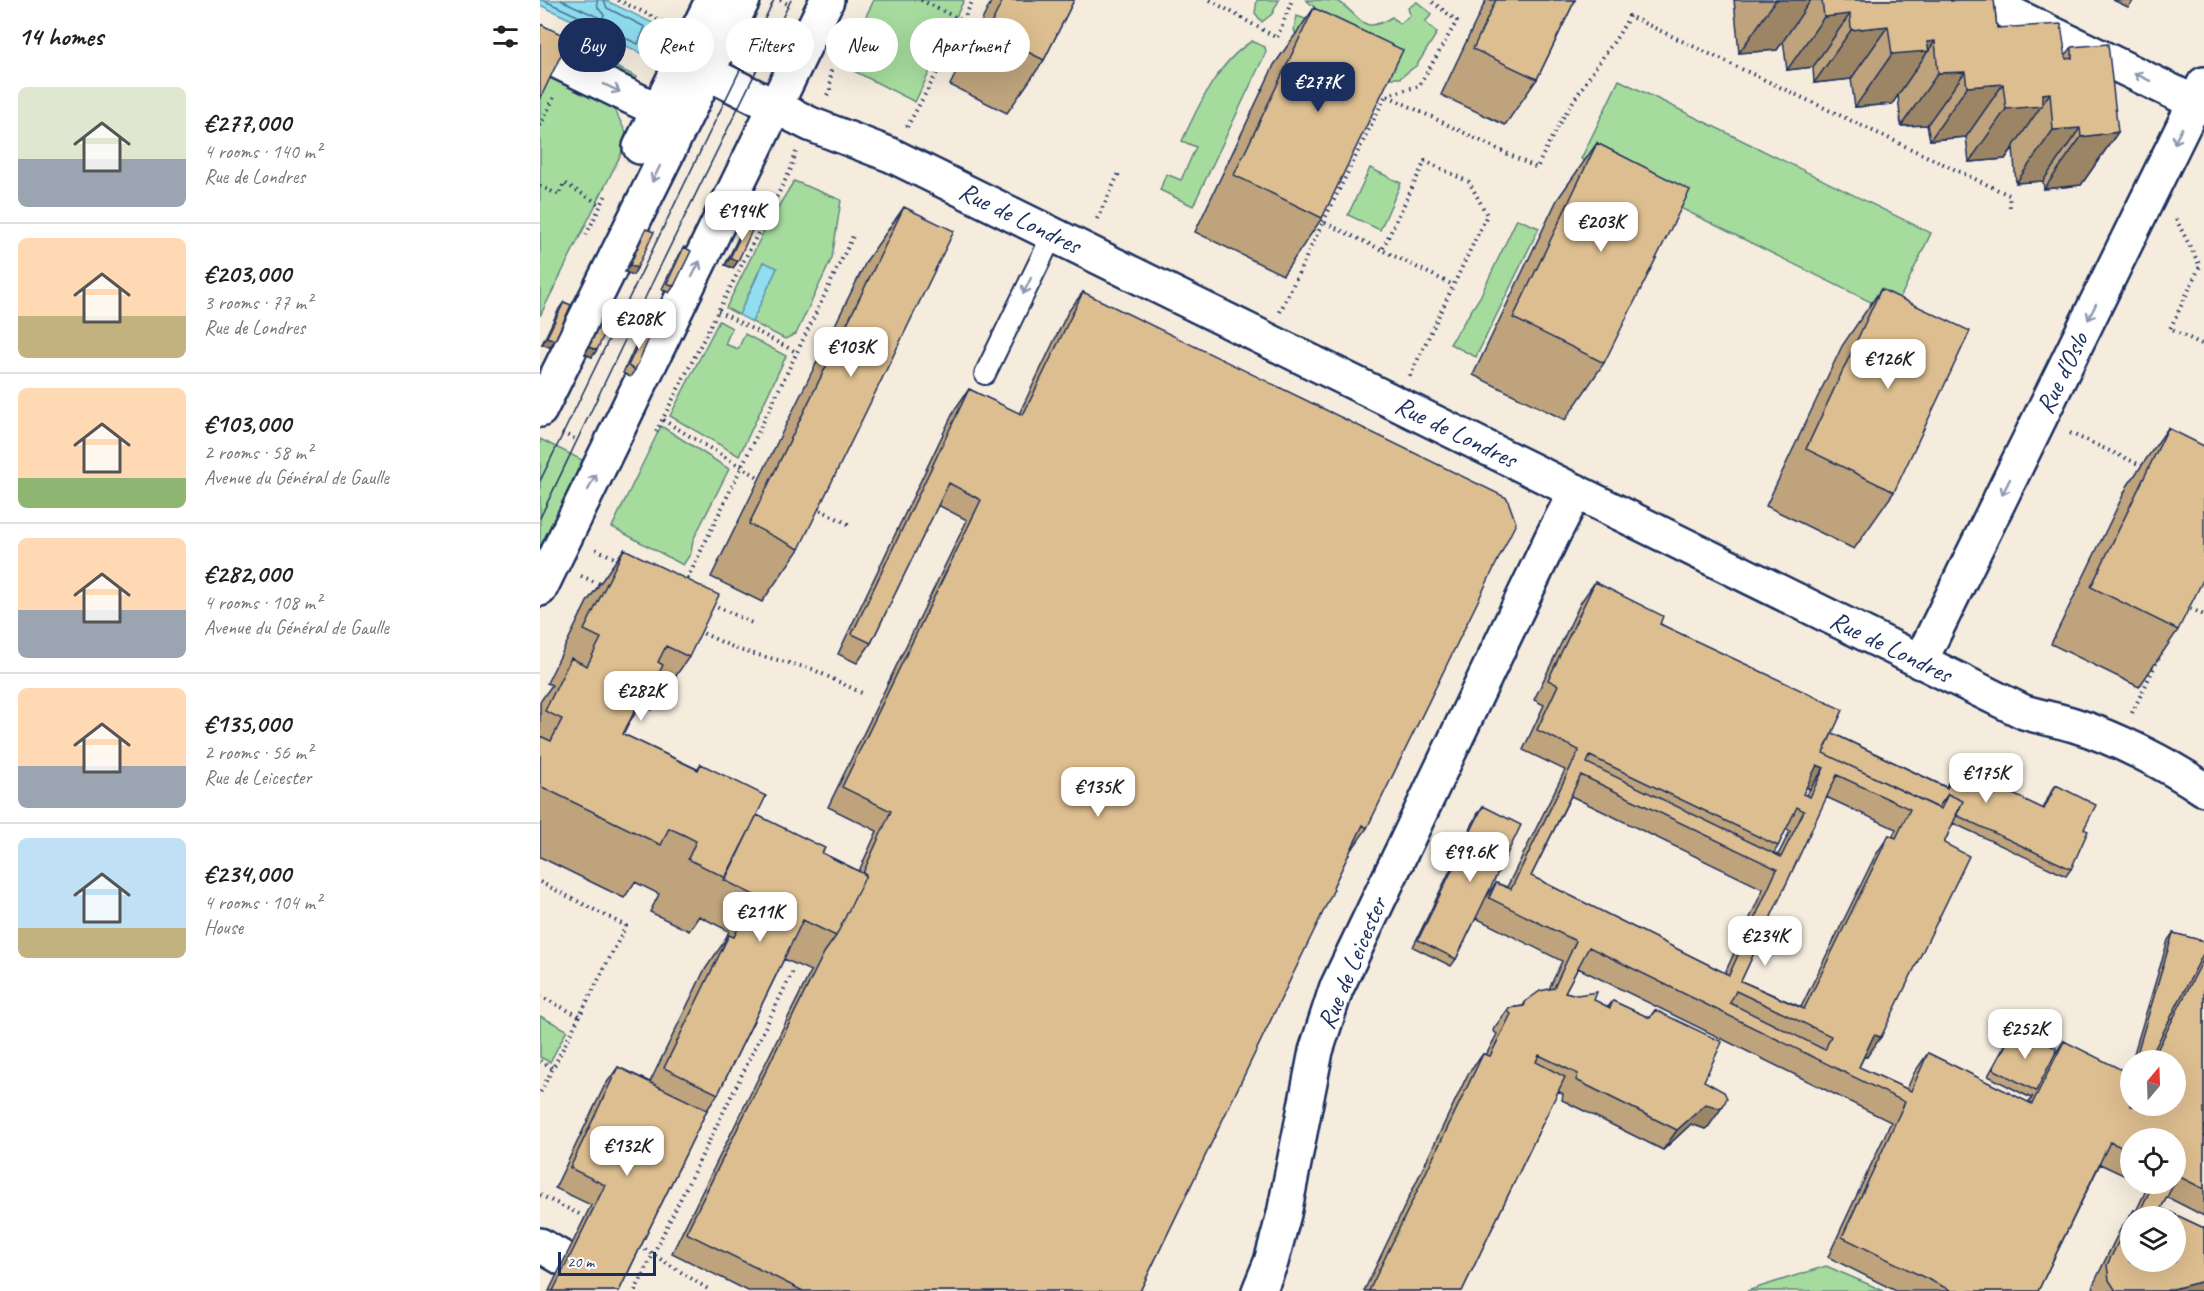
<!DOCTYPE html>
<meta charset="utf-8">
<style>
body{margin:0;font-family:Caveat,sans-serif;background:#f6f6f6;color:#202124;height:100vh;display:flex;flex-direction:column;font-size:22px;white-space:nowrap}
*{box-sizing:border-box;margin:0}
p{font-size:20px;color:#757577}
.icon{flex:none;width:33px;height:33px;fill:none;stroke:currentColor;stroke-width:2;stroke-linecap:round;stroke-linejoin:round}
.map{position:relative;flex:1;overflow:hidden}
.drawer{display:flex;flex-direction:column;background:#fff;width:540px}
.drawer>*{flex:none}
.banner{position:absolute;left:18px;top:18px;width:570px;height:54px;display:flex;gap:12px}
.needle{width:39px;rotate:19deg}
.buttons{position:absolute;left:1580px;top:1050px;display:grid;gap:12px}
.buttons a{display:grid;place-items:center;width:66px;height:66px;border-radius:50%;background:#fff;box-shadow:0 6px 24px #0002;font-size:30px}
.scale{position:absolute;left:18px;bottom:15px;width:98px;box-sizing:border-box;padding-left:6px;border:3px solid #1b2f5e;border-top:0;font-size:16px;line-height:21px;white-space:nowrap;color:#1b2f5e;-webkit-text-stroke:4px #fff;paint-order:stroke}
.price{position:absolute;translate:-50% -51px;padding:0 14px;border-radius:12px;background:#fff;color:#222;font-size:20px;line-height:39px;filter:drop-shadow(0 2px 3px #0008)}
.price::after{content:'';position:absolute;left:50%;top:36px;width:18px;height:14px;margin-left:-9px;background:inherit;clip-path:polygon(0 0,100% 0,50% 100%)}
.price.active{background:#1b2f5e;color:#fff}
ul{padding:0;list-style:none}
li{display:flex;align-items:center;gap:18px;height:150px;padding:0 18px}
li+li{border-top:2px solid #e0e0e0}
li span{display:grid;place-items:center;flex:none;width:168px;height:120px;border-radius:9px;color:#555}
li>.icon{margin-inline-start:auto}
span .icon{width:72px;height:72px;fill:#fffc;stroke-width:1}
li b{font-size:26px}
h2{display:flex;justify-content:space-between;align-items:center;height:72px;padding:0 18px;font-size:26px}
.pill{padding:0 21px;border-radius:27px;background:#fff;box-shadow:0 6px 24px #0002;font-size:21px;line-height:54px}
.pill.active{background:#1b2f5e;color:#fff}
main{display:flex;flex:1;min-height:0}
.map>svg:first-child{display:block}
.green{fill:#a6db9e;stroke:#60857e;stroke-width:1.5}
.water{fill:#90deef;stroke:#6198b5;stroke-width:1.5}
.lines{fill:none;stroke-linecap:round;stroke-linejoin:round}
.shore{stroke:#4a7598;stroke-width:1.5}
.service-casing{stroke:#1b2f5e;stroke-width:24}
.minor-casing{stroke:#1b2f5e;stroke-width:38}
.tertiary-casing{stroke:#1b2f5e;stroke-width:38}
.path{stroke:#1b2f5e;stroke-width:4;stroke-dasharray:1.5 4.5;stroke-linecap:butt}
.service{stroke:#fff;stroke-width:20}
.minor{stroke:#fff;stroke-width:33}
.tertiary{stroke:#fff;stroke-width:33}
.tram{stroke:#1b2f5e;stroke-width:1.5}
.wall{fill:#bea37c;stroke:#1b2f5e;stroke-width:1.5;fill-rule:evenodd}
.shaded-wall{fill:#9b8565;stroke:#1b2f5e;stroke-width:1.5}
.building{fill:#ddbe90;stroke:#1b2f5e;stroke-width:1.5;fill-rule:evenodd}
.oneway{stroke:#8d97ae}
.labels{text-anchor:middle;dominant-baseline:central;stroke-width:4.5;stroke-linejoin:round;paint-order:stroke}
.street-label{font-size:26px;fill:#1b2f5e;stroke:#fff}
</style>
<main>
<section class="drawer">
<h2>14 homes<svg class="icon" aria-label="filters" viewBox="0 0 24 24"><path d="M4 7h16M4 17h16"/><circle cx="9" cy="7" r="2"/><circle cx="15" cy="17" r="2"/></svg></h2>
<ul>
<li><span style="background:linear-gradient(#dfe7d0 60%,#9aa5b1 0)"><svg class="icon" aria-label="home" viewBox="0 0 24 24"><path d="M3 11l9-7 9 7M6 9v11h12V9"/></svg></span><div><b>€277,000</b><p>4 rooms · 140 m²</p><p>Rue de Londres</p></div></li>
<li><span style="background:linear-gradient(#ffd9b3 65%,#c2b280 0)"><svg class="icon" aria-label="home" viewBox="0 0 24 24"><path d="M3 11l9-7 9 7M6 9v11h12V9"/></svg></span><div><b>€203,000</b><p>3 rooms · 77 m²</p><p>Rue de Londres</p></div></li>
<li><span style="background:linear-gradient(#ffd9b3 75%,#8fb573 0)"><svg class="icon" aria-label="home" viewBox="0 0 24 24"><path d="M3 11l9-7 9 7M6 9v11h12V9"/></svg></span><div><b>€103,000</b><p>2 rooms · 58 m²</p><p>Avenue du Général de Gaulle</p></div></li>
<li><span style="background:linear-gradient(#ffd9b3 60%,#9aa5b1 0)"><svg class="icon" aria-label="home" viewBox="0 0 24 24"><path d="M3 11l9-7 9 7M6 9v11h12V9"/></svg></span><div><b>€282,000</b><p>4 rooms · 108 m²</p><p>Avenue du Général de Gaulle</p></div></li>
<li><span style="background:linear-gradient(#ffd9b3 65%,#9aa5b1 0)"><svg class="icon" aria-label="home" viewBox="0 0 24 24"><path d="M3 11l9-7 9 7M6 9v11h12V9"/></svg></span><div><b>€135,000</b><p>2 rooms · 56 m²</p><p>Rue de Leicester</p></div></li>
<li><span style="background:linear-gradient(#bfe0f5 75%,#c2b280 0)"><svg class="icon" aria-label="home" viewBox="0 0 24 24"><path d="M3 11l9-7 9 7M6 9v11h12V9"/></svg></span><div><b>€234,000</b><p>4 rooms · 104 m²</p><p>House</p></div></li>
</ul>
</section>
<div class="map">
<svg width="1664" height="1291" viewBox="0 0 1664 1291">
<rect width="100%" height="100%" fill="#f5ecde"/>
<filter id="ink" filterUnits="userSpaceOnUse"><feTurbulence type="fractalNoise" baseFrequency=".0167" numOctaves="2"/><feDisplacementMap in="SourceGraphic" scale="12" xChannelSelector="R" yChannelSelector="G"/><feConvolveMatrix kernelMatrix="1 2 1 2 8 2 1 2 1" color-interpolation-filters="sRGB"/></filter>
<g filter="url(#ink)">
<path class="green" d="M334,0H424L375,102L302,65Z
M717,0H739L732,14L722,22L715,13Z
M766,0C775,0 792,0 799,2C822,17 821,36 852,17L860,24L870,15L868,8L877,2L892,14L885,22L897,33L877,65L860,78H839L758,42L754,29L757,16L768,20L774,7Z
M0,30L97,77L91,90L0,47Z
M712,41L725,47L726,52L653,206L620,190L626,174L641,180L656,147L642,141C659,105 677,63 712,41Z
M0,69L73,106L86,133L81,154L0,316Z
M1079,80L1391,233L1353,313L1041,159Z
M830,168L861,183L840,230L808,215Z
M254,181L301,200L292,258L256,334L245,339L212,322L237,268L223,262L199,315L186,308L227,225Z
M977,219L999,228L936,357L910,344L940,297Z
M179,321L192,328L185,344L198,349L205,334L246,356L199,456L130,416Z
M121,426L189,469L153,540L151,553L143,565L72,527Z
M0,439L48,463L0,561Z
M0,1016L27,1030L10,1062L0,1057Z
M1286,1266L1344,1291H1207Z"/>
<path class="water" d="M0,0H65L115,24L101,53L0,5Z
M224,262L237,268L212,322L199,315Z"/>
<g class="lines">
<path class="shore" d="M3,0L98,44L105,27L67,8L64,0
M21,0L62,19L64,15L58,8L57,0"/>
<g class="service-casing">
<path id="service" d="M445,374L513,234"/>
</g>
<g class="minor-casing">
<path id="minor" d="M1443,0L1664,107
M0,53L136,119
M168,73L270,124L351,155L1484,712C1500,717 1517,720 1534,725C1574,737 1629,765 1664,789
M100,147L171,3
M1380,662L1664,84
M719,1291L731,1262L744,1214L776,1051L796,989L1013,535L1036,491"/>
</g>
<g class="tertiary-casing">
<path id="tertiary" d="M0,410L203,0
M0,589L287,0
M0,1245L24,1259"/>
</g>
<path class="path" d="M78,0L124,22
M240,0L250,5
M381,0L423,21
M670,0L737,38L752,0
M287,95L290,90L291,70
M847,95L879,86L917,21L890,0
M0,126L15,95
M367,127L404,60L433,0
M0,186L19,195L24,183L61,205
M557,219L580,171
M1636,219L1660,266L1630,329L1664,345
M783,222L846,95L997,168C1011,136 1028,108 1048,79C1062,56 1077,41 1089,16L1469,195L1470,208
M46,235L67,193
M178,311L256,352
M740,312L783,222L842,250
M870,376L947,215L929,182L885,161L842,250L913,285
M123,420L223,480
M116,432L251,169L256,152
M22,433L37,440
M1530,433L1605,467
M275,507L312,526
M56,549L81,561
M41,576L62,585
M145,584L314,234
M172,604L212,623
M1645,606L1664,615
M158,631L199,650L272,669L322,693
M1592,713L1620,655
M0,882L86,926L0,1093
M0,996L39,1016
M0,1061L13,1068
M0,1195L41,1215
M100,1246L171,1291
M95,1291L253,971"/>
<use href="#service" class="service"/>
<use href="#minor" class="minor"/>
<use href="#tertiary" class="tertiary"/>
<path class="tram" d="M0,481L234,0
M0,518L116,275L251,0"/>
</g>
<path class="wall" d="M452,0H534L504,60L467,113L410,85Z
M946,0H1035L997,79L965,125L901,95Z
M1194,0H1454L1457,28L1525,56L1532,47L1578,132L1541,185L1504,189L1503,181L1476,183L1473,148L1465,159L1429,162L1426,137L1390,140L1387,125L1361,126L1358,95L1352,104L1315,107L1311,79L1274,83L1273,67L1247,70L1243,40L1237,50L1199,53Z
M1573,0H1594L1588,7Z
M774,8L782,218L743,275L655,232L734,65Z
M1057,143L1064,363L1025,420L933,375L1017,200Z
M364,207L259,549L222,602L171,577L327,260Z
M207,223L198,261L193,268L185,265L202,230Z
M106,229L97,268L93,275L85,272L102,236Z
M144,247L134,286L129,293L122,289L139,254Z
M1341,289L1354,492L1314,549L1226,506L1302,346Z
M543,292L827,828L813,848L812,847L600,1291H208L132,1253L271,971L244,959L178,1094L167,1110L79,1291H9L51,1205L15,1188L64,1087L78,1067L110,1082L164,971L184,942L189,931L159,916L149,931L110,912L119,894L95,882L84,898L0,857V702L12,685L7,683L47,602L84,549L149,657L112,710L101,705L90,721L83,734L157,769L161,764L217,815L282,853L319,871L337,831L288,807L427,520L398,505L331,643L317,663L298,654L415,409L429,389L479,414L528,312Z
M24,302L15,340L10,347L2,344L19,309Z
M66,312L52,357L45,354L61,319Z
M104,331L95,370L90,377L83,373L99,338Z
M1628,428L1638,630L1599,687L1511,644L1588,485Z
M1055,582L1292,733L1406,787L1412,774L1417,767L1503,809L1511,792L1516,785L1544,829L1531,869L1526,876L1413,823L1404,843L1327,1057H1324L1319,1067L1367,1089L1374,1073L1388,1053L1489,1103L1493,1096L1491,1098L1448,1076L1470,1036L1474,1029L1515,1054L1524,1041L1590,1106L1635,1060H1592L1628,940L1633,933L1664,941V1216L1627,1197L1621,1208L1664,1228V1291H1554L1553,1285L1580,1230L1594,1210L1596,1211L1608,1186L1602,1184H1635V1138H1590V1178L1560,1164L1498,1291H1356L1288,1257L1351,1122L1038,968L1025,992L1054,1000L1068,1007L1073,1001L1109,1018L1115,1010L1164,1081L1169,1126L1165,1129L1151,1124L1123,1150L1022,1100L1023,1094L1018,1091L922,1291H824L928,1074L943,1054L946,1055L957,1034L953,1031L954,1028L969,1008L983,1006L986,1001L1009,989L1022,961L936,918L916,959L911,966L873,947L938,813L943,806L947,896L956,883L967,887L1025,770L983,750L1004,705L994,700L1041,602ZM1266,787L1270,789L1266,795L1263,794ZM1031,796L1223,889L1185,973L991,876ZM1286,797L1356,829L1352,837L1349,835L1335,856L1261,1007L1201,981ZM1246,829L1250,831L1238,855L1234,853L1238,846ZM1590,1216H1635L1590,1262Z"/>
<path class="shaded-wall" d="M1236,0H1271L1237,50L1199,53Z
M1310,14L1273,67L1247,70L1284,17Z
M1348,26L1311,79L1274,83L1311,30Z
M1395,41L1352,104L1315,107L1352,54L1387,42Z
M1425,72L1387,125L1361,126L1398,73Z
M1463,84L1426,137L1390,140L1427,87Z
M1510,93L1465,159L1429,162L1466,109L1502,94Z
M1540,128L1503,181L1476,183L1513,130Z
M1578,132L1541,185L1504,189L1541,137Z
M190,258L198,261L193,268L185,265Z
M90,265L97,268L93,275L85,272Z
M7,337L15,340L10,347L2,344Z
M49,347L57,350L52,357L45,354Z
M1277,765L1284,768L1270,789L1263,786Z
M1334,1035L1341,1037L1327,1057L1320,1055Z
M1166,1104L1183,1106L1169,1126L1165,1129L1151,1124L1123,1150L1137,1130Z
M1664,1281V1291H1625Z"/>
<path class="building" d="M463,0H534L504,60L447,32Z
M956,0H1035L997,79L933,49Z
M1282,0H1411V1L1417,0H1454L1457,28L1521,24L1526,59L1532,58V47L1568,44L1578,132L1541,137L1540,128L1513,130L1510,93L1502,94V106L1466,109L1463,84L1427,87L1425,72L1398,73L1395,41L1387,42L1389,51L1352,54L1348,26L1311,30L1310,14L1284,17Z
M774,8L863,50L782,218L694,175Z
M0,24L29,38L0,99Z
M1057,143L1150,190L1064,363L973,318Z
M364,207L414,231L259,549L209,524Z
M207,223L214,226L198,261L190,258Z
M106,229L114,232L97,268L90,265Z
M144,247L151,251L134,286L127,283Z
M1341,289L1430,331L1354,492L1266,449Z
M543,292L967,498L976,523L827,828L823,825L793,887L794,889L784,910L600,1291H263L146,1233L284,953L296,936L326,875L323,873L351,811L302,787L441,500L409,483L331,643L312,634L429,389L483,415Z
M24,302L31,305L15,340L7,337Z
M66,312L73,315L57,350L49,347Z
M104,331L111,334L95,370L88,366Z
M1628,428L1664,446V578L1638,630L1551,587Z
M84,549L179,595L149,657L126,646L118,662L123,665L109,693L105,691L83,734L158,770L161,764L226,796L186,878L148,859L156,841L142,834L129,828L121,845L0,786V736L11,741L22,719L5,711L31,658L47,666L61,638L44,630Z
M1055,582L1123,616L1120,624L1303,710L1283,753L1401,809L1408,794L1423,801L1404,843L1429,856L1341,1037L1334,1035L1319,1067L1371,1091L1388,1053L1492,1104L1524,1041L1590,1074V1106H1635V1060H1612L1664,958V1189L1638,1176L1635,1181V1138H1590V1151L1570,1142L1498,1291H1412L1302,1237L1365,1102L1049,947L1025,992L1037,995L1057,992L1054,1000L1070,1008L1073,1001L1110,1018L1115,1010L1182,1042L1164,1081L1184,1092L1187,1098L1183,1106L1179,1108L1166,1104L1137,1130L1036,1080L1038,1074L999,1055L996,1062L1025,1077L922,1291H829L943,1054L950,1056L971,1014L967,1011L969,1008L984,1006L986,1001L1000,991L1014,988L1036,941L949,898L956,883L971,889L1039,750L997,730L1018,685L1008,680ZM1050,756L1238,846L1257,807L1264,811L1241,857L1047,763ZM1277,765L1284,768L1270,797L1263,794ZM1041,775L1237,869L1189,975L991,876ZM1297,775L1370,809L1356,838L1349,835L1264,1009L1201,981ZM1196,991L1291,1036L1285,1050L1190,1003Z
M1292,733L1407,788L1417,767L1504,809L1516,785L1556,805L1544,829L1548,831L1531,869L1416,815L1423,801L1408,794L1398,808L1283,753Z
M943,806L981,825L916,959L878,940Z
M217,815L285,848L282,853L326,875L296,936L263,920L178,1094L124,1068L189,935L194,937L214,895L184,880Z
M1633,933L1664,941V952L1609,1060H1595Z
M1474,1029L1516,1048L1515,1054L1496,1091L1453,1069Z
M78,1067L167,1110L79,1291H13L65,1185L30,1168Z
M1613,1184H1634L1621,1208L1664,1228V1281L1625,1291H1576L1569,1280L1567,1265L1590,1219V1262H1635V1216H1591L1594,1210L1599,1213Z"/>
<defs><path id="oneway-shaft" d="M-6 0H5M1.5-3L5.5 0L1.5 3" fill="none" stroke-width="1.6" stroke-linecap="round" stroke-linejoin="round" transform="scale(1.5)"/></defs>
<g class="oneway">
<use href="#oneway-shaft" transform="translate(1602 77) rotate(-154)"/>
<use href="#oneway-shaft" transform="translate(72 88) rotate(26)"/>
<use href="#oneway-shaft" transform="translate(1638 136) rotate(116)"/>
<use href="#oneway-shaft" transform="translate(116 174) rotate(116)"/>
<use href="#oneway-shaft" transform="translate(156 269) rotate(-64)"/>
<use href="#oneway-shaft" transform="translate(487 286) rotate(116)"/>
<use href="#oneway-shaft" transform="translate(1552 312) rotate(116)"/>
<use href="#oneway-shaft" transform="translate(52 482) rotate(-64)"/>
<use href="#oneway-shaft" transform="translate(1466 487) rotate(116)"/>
</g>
</g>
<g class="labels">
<g class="street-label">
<text transform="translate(480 218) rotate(26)">Rue de Londres</text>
<text transform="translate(1522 373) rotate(-64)">Rue d'Oslo</text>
<text transform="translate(916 432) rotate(26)">Rue de Londres</text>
<text transform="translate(1351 647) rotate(26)">Rue de Londres</text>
<text transform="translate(812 963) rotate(-67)">Rue de Leicester</text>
</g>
</g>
</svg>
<div class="buttons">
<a><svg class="needle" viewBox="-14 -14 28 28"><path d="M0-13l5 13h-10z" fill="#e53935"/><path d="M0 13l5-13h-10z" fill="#757577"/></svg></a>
<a><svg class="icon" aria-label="locate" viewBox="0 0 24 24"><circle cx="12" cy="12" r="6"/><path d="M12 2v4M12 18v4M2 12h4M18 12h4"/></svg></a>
<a><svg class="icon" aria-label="layers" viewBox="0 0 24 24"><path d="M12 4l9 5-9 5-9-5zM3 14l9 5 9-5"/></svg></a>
</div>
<div class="scale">20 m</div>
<b class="price active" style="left:778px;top:113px">€277K</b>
<b class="price" style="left:202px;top:242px">€194K</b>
<b class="price" style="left:1061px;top:253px">€203K</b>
<b class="price" style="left:99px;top:350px">€208K</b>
<b class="price" style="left:311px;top:378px">€103K</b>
<b class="price" style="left:1348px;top:390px">€126K</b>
<b class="price" style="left:101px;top:722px">€282K</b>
<b class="price" style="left:1446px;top:804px">€175K</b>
<b class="price" style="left:558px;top:818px">€135K</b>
<b class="price" style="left:930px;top:883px">€99.6K</b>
<b class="price" style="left:220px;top:943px">€211K</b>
<b class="price" style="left:1225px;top:967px">€234K</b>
<b class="price" style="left:1485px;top:1060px">€252K</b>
<b class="price" style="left:87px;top:1177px">€132K</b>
<div class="banner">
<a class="pill active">Buy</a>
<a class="pill">Rent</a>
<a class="pill">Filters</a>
<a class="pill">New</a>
<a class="pill">Apartment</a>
</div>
</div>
</main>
